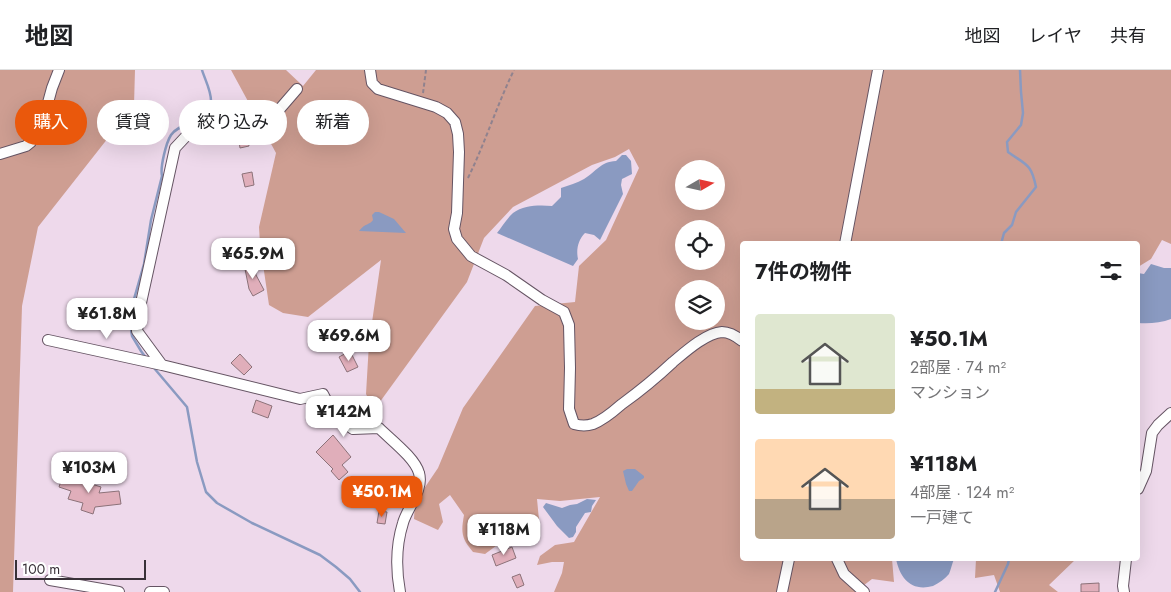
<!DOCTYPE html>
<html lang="ja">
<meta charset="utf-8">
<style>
body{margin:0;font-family:Jost,"Noto Sans JP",sans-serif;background:#f6f6f6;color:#202124;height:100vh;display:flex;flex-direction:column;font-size:19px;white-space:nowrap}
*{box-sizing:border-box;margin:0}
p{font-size:16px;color:#757577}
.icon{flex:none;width:28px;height:28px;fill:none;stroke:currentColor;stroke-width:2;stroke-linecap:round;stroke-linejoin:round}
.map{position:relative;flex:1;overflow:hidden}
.side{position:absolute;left:740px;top:171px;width:400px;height:320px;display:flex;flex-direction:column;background:#fff;border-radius:5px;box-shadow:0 5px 20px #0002}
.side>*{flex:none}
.banner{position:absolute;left:15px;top:30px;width:475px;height:45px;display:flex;gap:10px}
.needle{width:32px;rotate:81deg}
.tools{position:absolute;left:675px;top:90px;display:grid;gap:10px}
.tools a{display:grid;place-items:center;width:50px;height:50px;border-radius:50%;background:#fff;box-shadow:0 5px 20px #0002;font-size:25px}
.scale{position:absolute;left:15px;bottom:12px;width:131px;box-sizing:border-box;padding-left:5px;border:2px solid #393138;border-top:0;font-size:14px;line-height:18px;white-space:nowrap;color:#393138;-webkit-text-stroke:4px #fff;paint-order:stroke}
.price{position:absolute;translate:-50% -42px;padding:0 11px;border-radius:10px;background:#fff;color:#222;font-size:16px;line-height:32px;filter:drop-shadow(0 1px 2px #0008)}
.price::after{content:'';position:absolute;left:50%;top:30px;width:15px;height:11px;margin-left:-8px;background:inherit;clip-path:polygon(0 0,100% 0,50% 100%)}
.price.selected{background:#ea580c;color:#fff}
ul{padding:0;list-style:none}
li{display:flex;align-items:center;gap:15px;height:125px;padding:0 15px}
li span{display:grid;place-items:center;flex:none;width:140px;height:100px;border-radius:5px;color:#555}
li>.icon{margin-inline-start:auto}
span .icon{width:60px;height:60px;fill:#fffc;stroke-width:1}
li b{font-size:21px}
h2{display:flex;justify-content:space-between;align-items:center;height:60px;padding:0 15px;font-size:21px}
.chip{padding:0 18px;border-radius:22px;background:#fff;box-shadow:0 5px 20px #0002;font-size:18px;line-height:45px}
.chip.selected{background:#ea580c;color:#fff}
header{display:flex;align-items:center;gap:30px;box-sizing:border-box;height:70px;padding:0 25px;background:#fff;border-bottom:1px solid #e0e0e0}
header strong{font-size:24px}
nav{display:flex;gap:28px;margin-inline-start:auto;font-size:18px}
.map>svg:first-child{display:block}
.forest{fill:#ce9e92;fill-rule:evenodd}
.water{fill:#8a9ac1}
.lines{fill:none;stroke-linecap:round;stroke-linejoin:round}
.stream{stroke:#8a9ac1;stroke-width:2.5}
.building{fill:#e0aeba;stroke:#8c7279}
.minor-casing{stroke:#655463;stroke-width:12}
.path{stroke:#90828e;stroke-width:2;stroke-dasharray:4 2.5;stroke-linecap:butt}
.minor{stroke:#fff;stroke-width:10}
</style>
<header>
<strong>地図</strong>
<nav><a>地図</a><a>レイヤ</a><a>共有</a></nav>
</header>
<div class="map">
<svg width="1171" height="522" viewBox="0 0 1171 522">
<rect width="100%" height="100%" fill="#eed9eb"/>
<path class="forest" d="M0,0H135L134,35L38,157L22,236L13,522H0Z
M231,0H286L303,16L316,0H1171V174L1162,170L1151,189L1138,197V174H742V489H892L894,512L872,509L855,522H554L562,503L564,492H552L537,495L540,486L555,475L574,472L600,427L560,431L537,429L539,450L533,465L511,462L504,470L485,484L473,482C461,468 461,462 464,445L450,425L439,434L443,452L438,460L414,449L415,432L438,398L463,338L535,236L575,232L579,196L606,170L639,98L629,79L615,87L592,95L513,137L484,168L467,212L374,340L366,324L369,273L381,190L308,247L283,243L269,235L260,174L259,157L276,83ZM684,99H716V131H684ZM684,159H716V191H684ZM684,219H716V251H684Z
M976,489H1076L1049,515L1058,522H1000L994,505L975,508Z"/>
<path class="water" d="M622,85H626L631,91L632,104L622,109L621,115L623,124L600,170L594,165L585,163C578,170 576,180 578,189L573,196L497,163C502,157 507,148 513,143C524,135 539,135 552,136L561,127V118C569,115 577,113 584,109C597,101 600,92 616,91Z
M375,142H379L394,149L406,163L359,161C365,153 370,155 373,150L372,145Z
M1151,194L1164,198H1171V249C1161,253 1148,254 1138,253V203L1144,204Z
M627,399H635L644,406V408L639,411L632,421H629L626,414L623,401Z
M587,429L596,430L592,436L591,442L585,443L576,457V462L573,467L569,468L557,456L543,437L546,433L562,438L570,435L577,434Z
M896,489H954C952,494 951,499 949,504C945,509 939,513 933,516C911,522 900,508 896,489Z"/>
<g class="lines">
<path class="stream" d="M1001,174L1004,163L1012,155L1016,142L1036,117C1031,93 1026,95 1008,82L1007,72L1021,55L1023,43L1021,22L1020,0
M146,288L141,281L132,266L130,252L134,229L144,194L151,150L162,106C160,97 166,73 171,65C180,51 210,53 211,33C212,22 205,10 202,0
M154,298L187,337L197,392L206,422L217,433L252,453L320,485L336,497L350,509L360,522
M995,522L1008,494L1009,489"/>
</g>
<path class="building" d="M231,49L234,61L224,63L222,50Z
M247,63L249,76L240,78L238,65Z
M252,102L254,115L245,117L242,104Z
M254,193L256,205L264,220L253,226L249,219L244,194Z
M350,281L358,297L347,302L339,287Z
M240,284L252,297L244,305L231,293Z
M256,330L272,336L268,348L252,342Z
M333,365L351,387L342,395L348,402L339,410L331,401L333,399L316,382Z
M63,405L101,417L99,423L119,421L121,434L95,437L93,444L81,440L83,433L68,429L71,421L59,417Z
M379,441L387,442L385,454L377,453Z
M512,477L516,488L496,496L492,485Z
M520,504L524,515L517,518L512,507Z
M1099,513V522H1081V514Z"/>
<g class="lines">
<g class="minor-casing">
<path id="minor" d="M370,0L372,13L378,19L436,37L447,43L455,52L458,64L459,82L457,143L454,159L457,169L471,186L506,205L542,230L564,242L569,255L570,298L569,339L574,354C581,356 587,356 593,354C604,350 614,341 622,334C640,321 657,307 673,292C685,282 706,263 722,262C730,262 736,266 742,271
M0,84L26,76L31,72L46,40L52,18L59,0
M845,174L878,0
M48,270L162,295L300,329L323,324L335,347L353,359L379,358C391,370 415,388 419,403C424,420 407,438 403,453C396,475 396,500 400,522
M162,295L137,261L139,242L175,78L190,62L205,53L217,43L240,41L265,56L297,19
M1138,419L1146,401L1152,363L1158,355L1171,343
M837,489L844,504L864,522
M50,510L119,522
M150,522H164
M782,522L789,489
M1124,522L1123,516L1126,489"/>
</g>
<path class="path" d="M423,23L426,0
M468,108C485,73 497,35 514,0"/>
<use href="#minor" class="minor"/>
</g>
</svg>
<div class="tools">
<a><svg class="needle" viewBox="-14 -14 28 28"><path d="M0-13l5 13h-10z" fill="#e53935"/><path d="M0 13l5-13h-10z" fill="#757577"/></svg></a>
<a><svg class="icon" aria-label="locate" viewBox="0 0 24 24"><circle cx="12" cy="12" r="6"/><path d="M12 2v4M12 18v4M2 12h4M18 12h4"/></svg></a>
<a><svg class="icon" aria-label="layers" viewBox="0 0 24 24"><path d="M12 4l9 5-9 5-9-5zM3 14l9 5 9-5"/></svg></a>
</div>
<div class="scale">100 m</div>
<b class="price" style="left:253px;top:210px">¥65.9M</b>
<b class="price" style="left:107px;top:270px">¥61.8M</b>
<b class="price" style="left:349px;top:292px">¥69.6M</b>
<b class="price" style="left:344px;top:368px">¥142M</b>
<b class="price" style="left:89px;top:424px">¥103M</b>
<b class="price selected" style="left:382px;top:448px">¥50.1M</b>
<b class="price" style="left:504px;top:486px">¥118M</b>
<div class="banner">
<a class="chip selected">購入</a>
<a class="chip">賃貸</a>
<a class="chip">絞り込み</a>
<a class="chip">新着</a>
</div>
<section class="side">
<h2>7件の物件<svg class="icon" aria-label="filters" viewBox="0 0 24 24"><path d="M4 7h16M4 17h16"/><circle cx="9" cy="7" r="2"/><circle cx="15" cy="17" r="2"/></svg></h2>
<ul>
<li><span style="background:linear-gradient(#dfe7d0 75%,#c2b280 0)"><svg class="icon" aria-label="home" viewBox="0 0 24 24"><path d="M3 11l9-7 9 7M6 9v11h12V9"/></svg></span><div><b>¥50.1M</b><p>2部屋 · 74 m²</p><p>マンション</p></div></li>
<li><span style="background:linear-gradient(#ffd9b3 60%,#b9a48a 0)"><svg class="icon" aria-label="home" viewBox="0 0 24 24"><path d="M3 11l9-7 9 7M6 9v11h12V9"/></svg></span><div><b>¥118M</b><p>4部屋 · 124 m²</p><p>一戸建て</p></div></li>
</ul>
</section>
</div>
